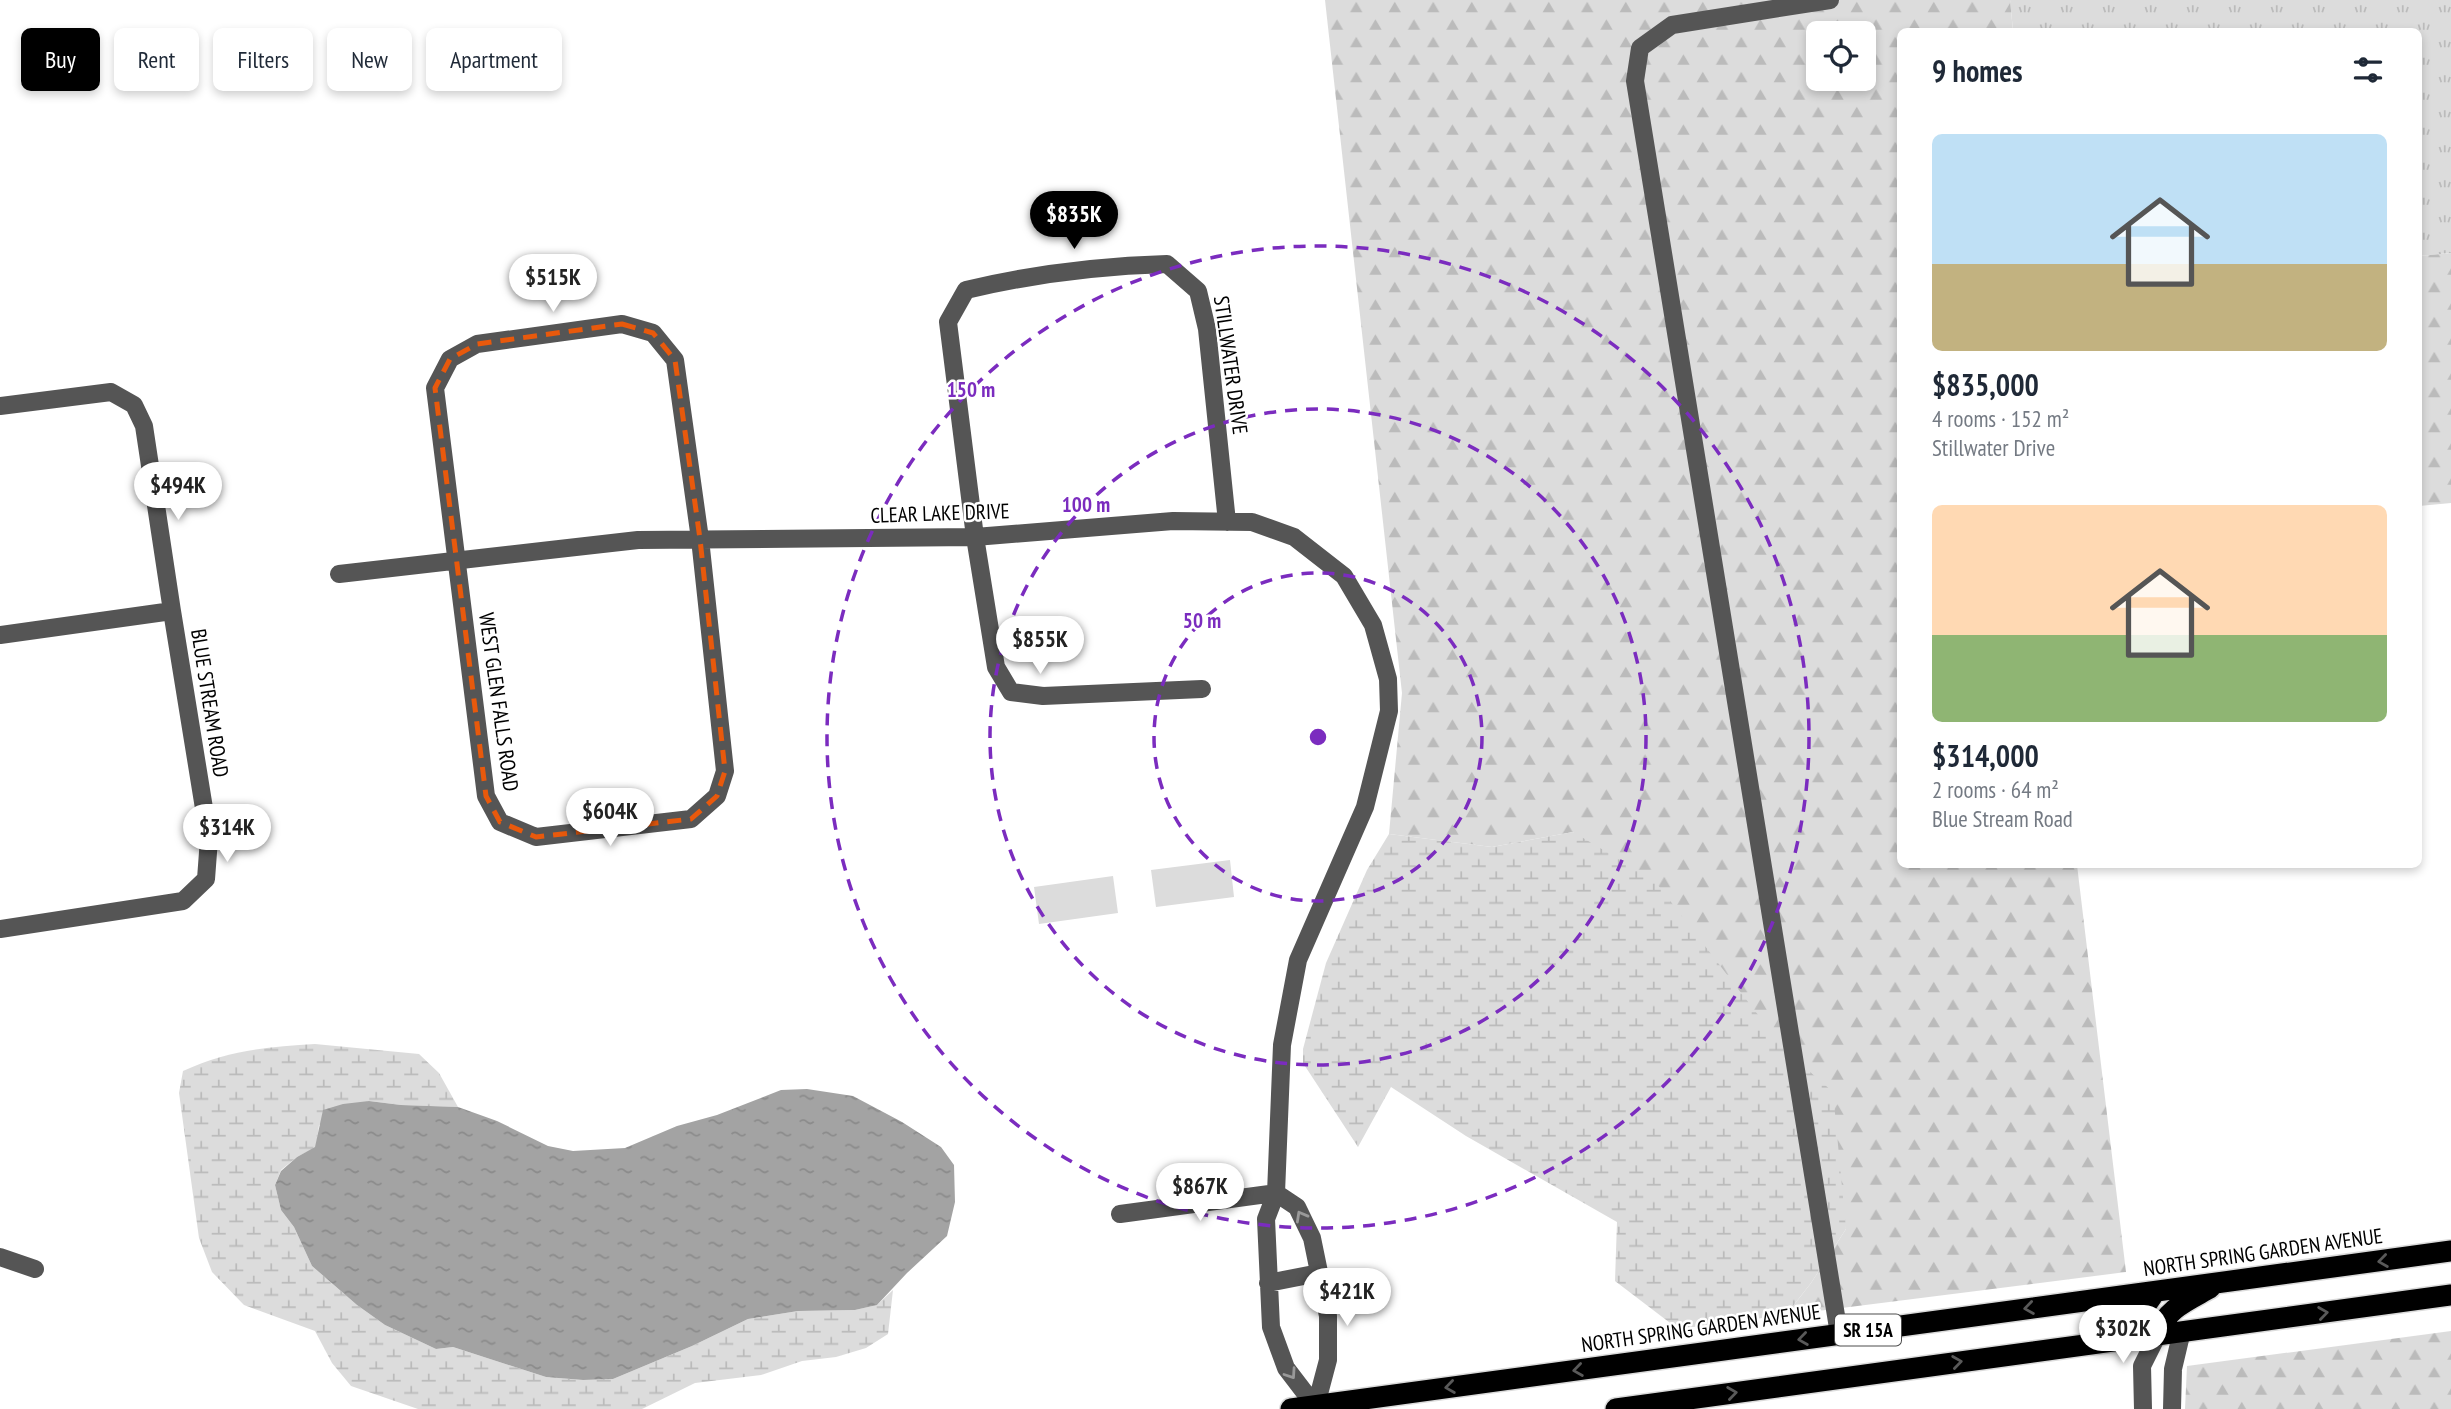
<!DOCTYPE html>
<meta charset="utf-8">
<style>
body{margin:0;font-family:"PT Sans Narrow",sans-serif;background:#f6f6f7;color:#1f2937;height:100vh;display:flex;flex-direction:column;font-size:26px;white-space:nowrap}
*{box-sizing:border-box;margin:0}
p{font-size:23px;color:#747a83}
.icon{flex:none;width:38px;height:38px;fill:none;stroke:currentColor;stroke-width:2;stroke-linecap:round;stroke-linejoin:round}
.map{position:relative;flex:1;overflow:hidden}
.panel{position:absolute;left:1897px;top:28px;width:525px;height:840px;display:flex;flex-direction:column;background:#fff;border-radius:10px;box-shadow:0 4px 10px #0003}
.panel>*{flex:none}
.top-card{position:absolute;left:21px;top:28px;width:665px;height:63px;display:flex;gap:14px}
.controls{position:absolute;left:1806px;top:21px;display:grid;gap:14px}
.controls a{display:grid;place-items:center;width:70px;height:70px;border-radius:10px;background:#fff;box-shadow:0 4px 10px #0003;font-size:35px}
.price{position:absolute;translate:-50% -60px;padding:0 16px;border-radius:24px;background:#fff;color:#222;font-size:23px;line-height:46px;filter:drop-shadow(0 2px 4px #0008)}
.price::after{content:'';position:absolute;left:50%;top:42px;width:21px;height:16px;margin-left:-10px;background:inherit;clip-path:polygon(0 0,100% 0,50% 100%)}
.price.selected{background:#000;color:#fff}
ul{padding:0;list-style:none}
li{display:grid;align-content:center;gap:14px;height:371px;padding:0 35px}
li span{display:grid;place-items:center;height:217px;border-radius:10px;color:#555}
li>.icon{margin-inline-start:auto}
span .icon{width:126px;height:126px;fill:#fffc;stroke-width:1}
li b{font-size:30px}
h2{display:flex;justify-content:space-between;align-items:center;height:84px;padding:0 35px;font-size:30px}
.tag{padding:0 24px;border-radius:10px;background:#fff;box-shadow:0 4px 10px #0003;font-size:24px;line-height:63px}
.tag.selected{background:#000;color:#fff}
.map>svg:first-child{display:block}
.grass{fill:url(#grass-tufts)}
.forest{fill:url(#forest-firs);fill-rule:evenodd}
.wetland{fill:url(#wetland-marsh)}
.pitch{fill:#dcdcdc}
.water{fill:url(#water-ripples)}
.lines{fill:none;stroke-linecap:round;stroke-linejoin:round}
.highway-casing{stroke:#dbdbdb;stroke-width:24}
.minor{stroke:#555;stroke-width:18}
.highway{stroke:#000;stroke-width:21}
.oneway{stroke:#999}
.oneway2{stroke:#595959}
.marked{fill:none;stroke:#e8590c;stroke-width:5;stroke-dasharray:14 9;stroke-linejoin:round}
.ring{fill:none;stroke:#7b2cbf;stroke-width:3.5;stroke-dasharray:12 9}
.labels{text-anchor:middle;dominant-baseline:central;stroke-width:5;stroke-linejoin:round;paint-order:stroke}
.shield{fill:#fff;stroke:#4c4c4c;stroke-width:2}
.shield-label{font-size:19px;font-weight:bold;fill:#000}
.street-label{font-size:21px;fill:#000;stroke:#fff}
.centre{fill:#7b2cbf;stroke:#fff;stroke-width:3.5}
.ring-label{font-size:21px;text-anchor:middle;font-weight:bold;fill:#7b2cbf;stroke:#fff;stroke-width:5;stroke-linejoin:round;paint-order:stroke}
</style>
<div class="map">
<svg width="2451" height="1409" viewBox="0 0 2451 1409">
<defs>
<pattern id="grass-tufts" width="24" height="20" patternUnits="userSpaceOnUse" patternTransform="scale(1.75)"><rect width="24" height="20" fill="#dcdcdc"/><path d="M3 7l-1-3M5 7V3M7 7l1-3M15 17l-1-3M17 17v-4M19 17l1-3" fill="none" stroke="#bbb"/></pattern>
<pattern id="forest-firs" width="22" height="20" patternUnits="userSpaceOnUse" patternTransform="scale(1.75)"><rect width="22" height="20" fill="#dcdcdc"/><path d="M5 1l3.5 6h-7zM16 11l3.5 6h-7z" fill="#bbb"/></pattern>
<pattern id="wetland-marsh" width="20" height="14" patternUnits="userSpaceOnUse" patternTransform="scale(1.75)"><rect width="20" height="14" fill="#dcdcdc"/><path d="M1 5h8M5 5V1M11 12h8M15 12V8" fill="none" stroke="#bbb"/></pattern>
<pattern id="water-ripples" width="26" height="14" patternUnits="userSpaceOnUse" patternTransform="scale(1.75)"><rect width="26" height="14" fill="#a3a3a3"/><path d="M2 4q2-2 4 0t4 0M15 11q2-2 4 0t4 0" fill="none" stroke="#8b8b8b"/></pattern>
</defs>
<rect width="100%" height="100%" fill="#fff"/>
<path class="grass" d="M2010,0H2451V253L2419,256L2418,32L2013,31Z"/>
<path class="forest" d="M1325,0H2010L2013,31L1900,32V864L2077,865L2126,1272L1786,1315L1811,1283L1846,1229L1786,1051L1573,832L1492,847L1389,834L1402,693ZM1818,33H1864V79H1818Z
M2451,253V503L2419,506V256Z
M2451,1331V1409H2185L2187,1366Z"/>
<path class="wetland" d="M1573,832L1654,880L1786,1051L1833,1092L1846,1229L1811,1283L1786,1315L1678,1329L1615,1281L1617,1222L1466,1136L1391,1087L1358,1147L1303,1063V1049L1326,963L1367,870L1389,834L1492,847Z
M315,1044L419,1054L439,1073L458,1107L401,1105L369,1101L319,1125L316,1147L297,1157L281,1170L275,1185L281,1210L294,1227L312,1266L357,1305L385,1325L436,1349L453,1347L546,1377L583,1380L613,1379L692,1346L748,1319L798,1311L855,1310L877,1305L893,1290L888,1334L866,1348L836,1357L802,1361L761,1375L695,1383L642,1409H418L351,1386L332,1363L315,1331L244,1305L212,1272L199,1238L179,1093L183,1071C228,1050 267,1047 315,1044Z"/>
<path class="pitch" d="M1230,860L1234,897L1156,907L1151,870Z
M1113,876L1118,913L1039,924L1034,887Z"/>
<path class="water" d="M807,1089L853,1096L902,1122L941,1147L954,1165L955,1202L947,1236L907,1273L877,1305L855,1310L798,1311L748,1319L692,1346L613,1379L583,1380L546,1377L453,1347L436,1349L385,1325L357,1305L312,1266L294,1227L281,1210L275,1185L281,1171L297,1157L315,1147L323,1110L343,1104L369,1101L401,1105L458,1107L497,1121L548,1146L573,1151L625,1148L677,1126L717,1115L781,1090Z"/>
<g class="lines">
<g class="highway-casing">
<path id="highway" d="M2158,1334C2165,1309 2189,1300 2210,1288
M2098,1339L2139,1315L2155,1292
M1291,1409L2451,1251
M1616,1409L2451,1295"/>
</g>
<path class="minor" d="M1830,0L1672,25L1640,48L1635,81L1839,1334
M622,324L653,333L675,360L700,539L725,771L717,796L691,819L536,837L500,822L486,796L435,388L450,359L477,344Z
M0,406L111,392L134,405L144,426L172,611L0,635
M339,574L638,540L975,537L1173,521L1252,522L1294,537L1344,576L1373,625L1388,679L1389,711L1365,807L1298,960L1282,1045L1276,1193L1266,1219L1271,1327L1286,1368L1315,1406
M1202,689L1043,696L1011,692L996,667L975,537L948,322L966,290C1033,274 1099,266 1167,264L1198,291L1207,329L1227,522
M0,929L183,901L206,879L209,839L172,611
M1276,1193L1297,1207L1312,1238L1328,1316V1360L1315,1409
M1120,1214L1276,1193
M0,1257L35,1269
M1268,1283L1319,1273
M2143,1409L2142,1366L2158,1334
M2172,1409L2173,1369L2182,1331"/>
<use href="#highway" class="highway"/>
</g>
<defs><path id="oneway-chevron" d="M-2-3.5L2.5 0L-2 3.5" fill="none" stroke-width="1.6" stroke-linecap="round" stroke-linejoin="round" transform="scale(1.75)"/></defs>
<g class="oneway">
<use href="#oneway-chevron" transform="translate(1301 1216) rotate(-119)"/>
<use href="#oneway-chevron" transform="translate(1291 1374) rotate(56)"/>
</g>
<g class="oneway2">
<use href="#oneway-chevron" transform="translate(2383 1261) rotate(172)"/>
<use href="#oneway-chevron" transform="translate(2029 1308) rotate(172)"/>
<use href="#oneway-chevron" transform="translate(2323 1313) rotate(-8)"/>
<use href="#oneway-chevron" transform="translate(1803 1339) rotate(172)"/>
<use href="#oneway-chevron" transform="translate(1957 1362) rotate(-8)"/>
<use href="#oneway-chevron" transform="translate(1578 1370) rotate(172)"/>
<use href="#oneway-chevron" transform="translate(1450 1387) rotate(172)"/>
<use href="#oneway-chevron" transform="translate(1732 1393) rotate(-8)"/>
</g>
<path class="marked" d="M622,324L653,333L675,360L700,539L725,771L717,796L691,819L536,837L500,822L486,796L435,388L450,359L477,344Z"/>
<g class="ring">
<circle cx="1318" cy="737" r="164"/>
<circle cx="1318" cy="737" r="328"/>
<circle cx="1318" cy="737" r="491"/>
</g>
<g class="labels">
<rect class="shield" x="1835" y="1314.5" width="66" height="31" rx="5"/>
<g class="shield-label">
<text x="1868" y="1330">SR 15A</text>
</g>
<g class="street-label">
<text transform="translate(1231 365) rotate(82)">STILLWATER DRIVE</text>
<text transform="translate(940 513) rotate(-2)">CLEAR LAKE DRIVE</text>
<text transform="translate(499 702) rotate(82)">WEST GLEN FALLS ROAD</text>
<text transform="translate(210 703) rotate(81)">BLUE STREAM ROAD</text>
<text transform="translate(2263 1252) rotate(-8)">NORTH SPRING GARDEN AVENUE</text>
<text transform="translate(1701 1328) rotate(-8)">NORTH SPRING GARDEN AVENUE</text>
</g>
</g>
<circle cx="1318" cy="737" r="10" class="centre"/>
<g class="ring-label">
<text x="971" y="397">150 m</text>
<text x="1086" y="512">100 m</text>
<text x="1202" y="628">50 m</text>
</g>
</svg>
<div class="controls">
<a><svg class="icon" aria-label="locate" viewBox="0 0 24 24"><circle cx="12" cy="12" r="6"/><path d="M12 2v4M12 18v4M2 12h4M18 12h4"/></svg></a>
</div>
<b class="price selected" style="left:1074px;top:251px">$835K</b>
<b class="price" style="left:553px;top:314px">$515K</b>
<b class="price" style="left:178px;top:522px">$494K</b>
<b class="price" style="left:1040px;top:676px">$855K</b>
<b class="price" style="left:610px;top:848px">$604K</b>
<b class="price" style="left:227px;top:864px">$314K</b>
<b class="price" style="left:1200px;top:1223px">$867K</b>
<b class="price" style="left:1347px;top:1328px">$421K</b>
<b class="price" style="left:2123px;top:1365px">$302K</b>
<div class="top-card">
<a class="tag selected">Buy</a>
<a class="tag">Rent</a>
<a class="tag">Filters</a>
<a class="tag">New</a>
<a class="tag">Apartment</a>
</div>
<section class="panel">
<h2>9 homes<svg class="icon" aria-label="filters" viewBox="0 0 24 24"><path d="M4 7h16M4 17h16"/><circle cx="9" cy="7" r="2"/><circle cx="15" cy="17" r="2"/></svg></h2>
<ul>
<li><span style="background:linear-gradient(#bfe0f5 60%,#c2b280 0)"><svg class="icon" aria-label="home" viewBox="0 0 24 24"><path d="M3 11l9-7 9 7M6 9v11h12V9"/></svg></span><div><b>$835,000</b><p>4 rooms · 152 m²</p><p>Stillwater Drive</p></div></li>
<li><span style="background:linear-gradient(#ffd9b3 60%,#8fb573 0)"><svg class="icon" aria-label="home" viewBox="0 0 24 24"><path d="M3 11l9-7 9 7M6 9v11h12V9"/></svg></span><div><b>$314,000</b><p>2 rooms · 64 m²</p><p>Blue Stream Road</p></div></li>
</ul>
</section>
</div>
